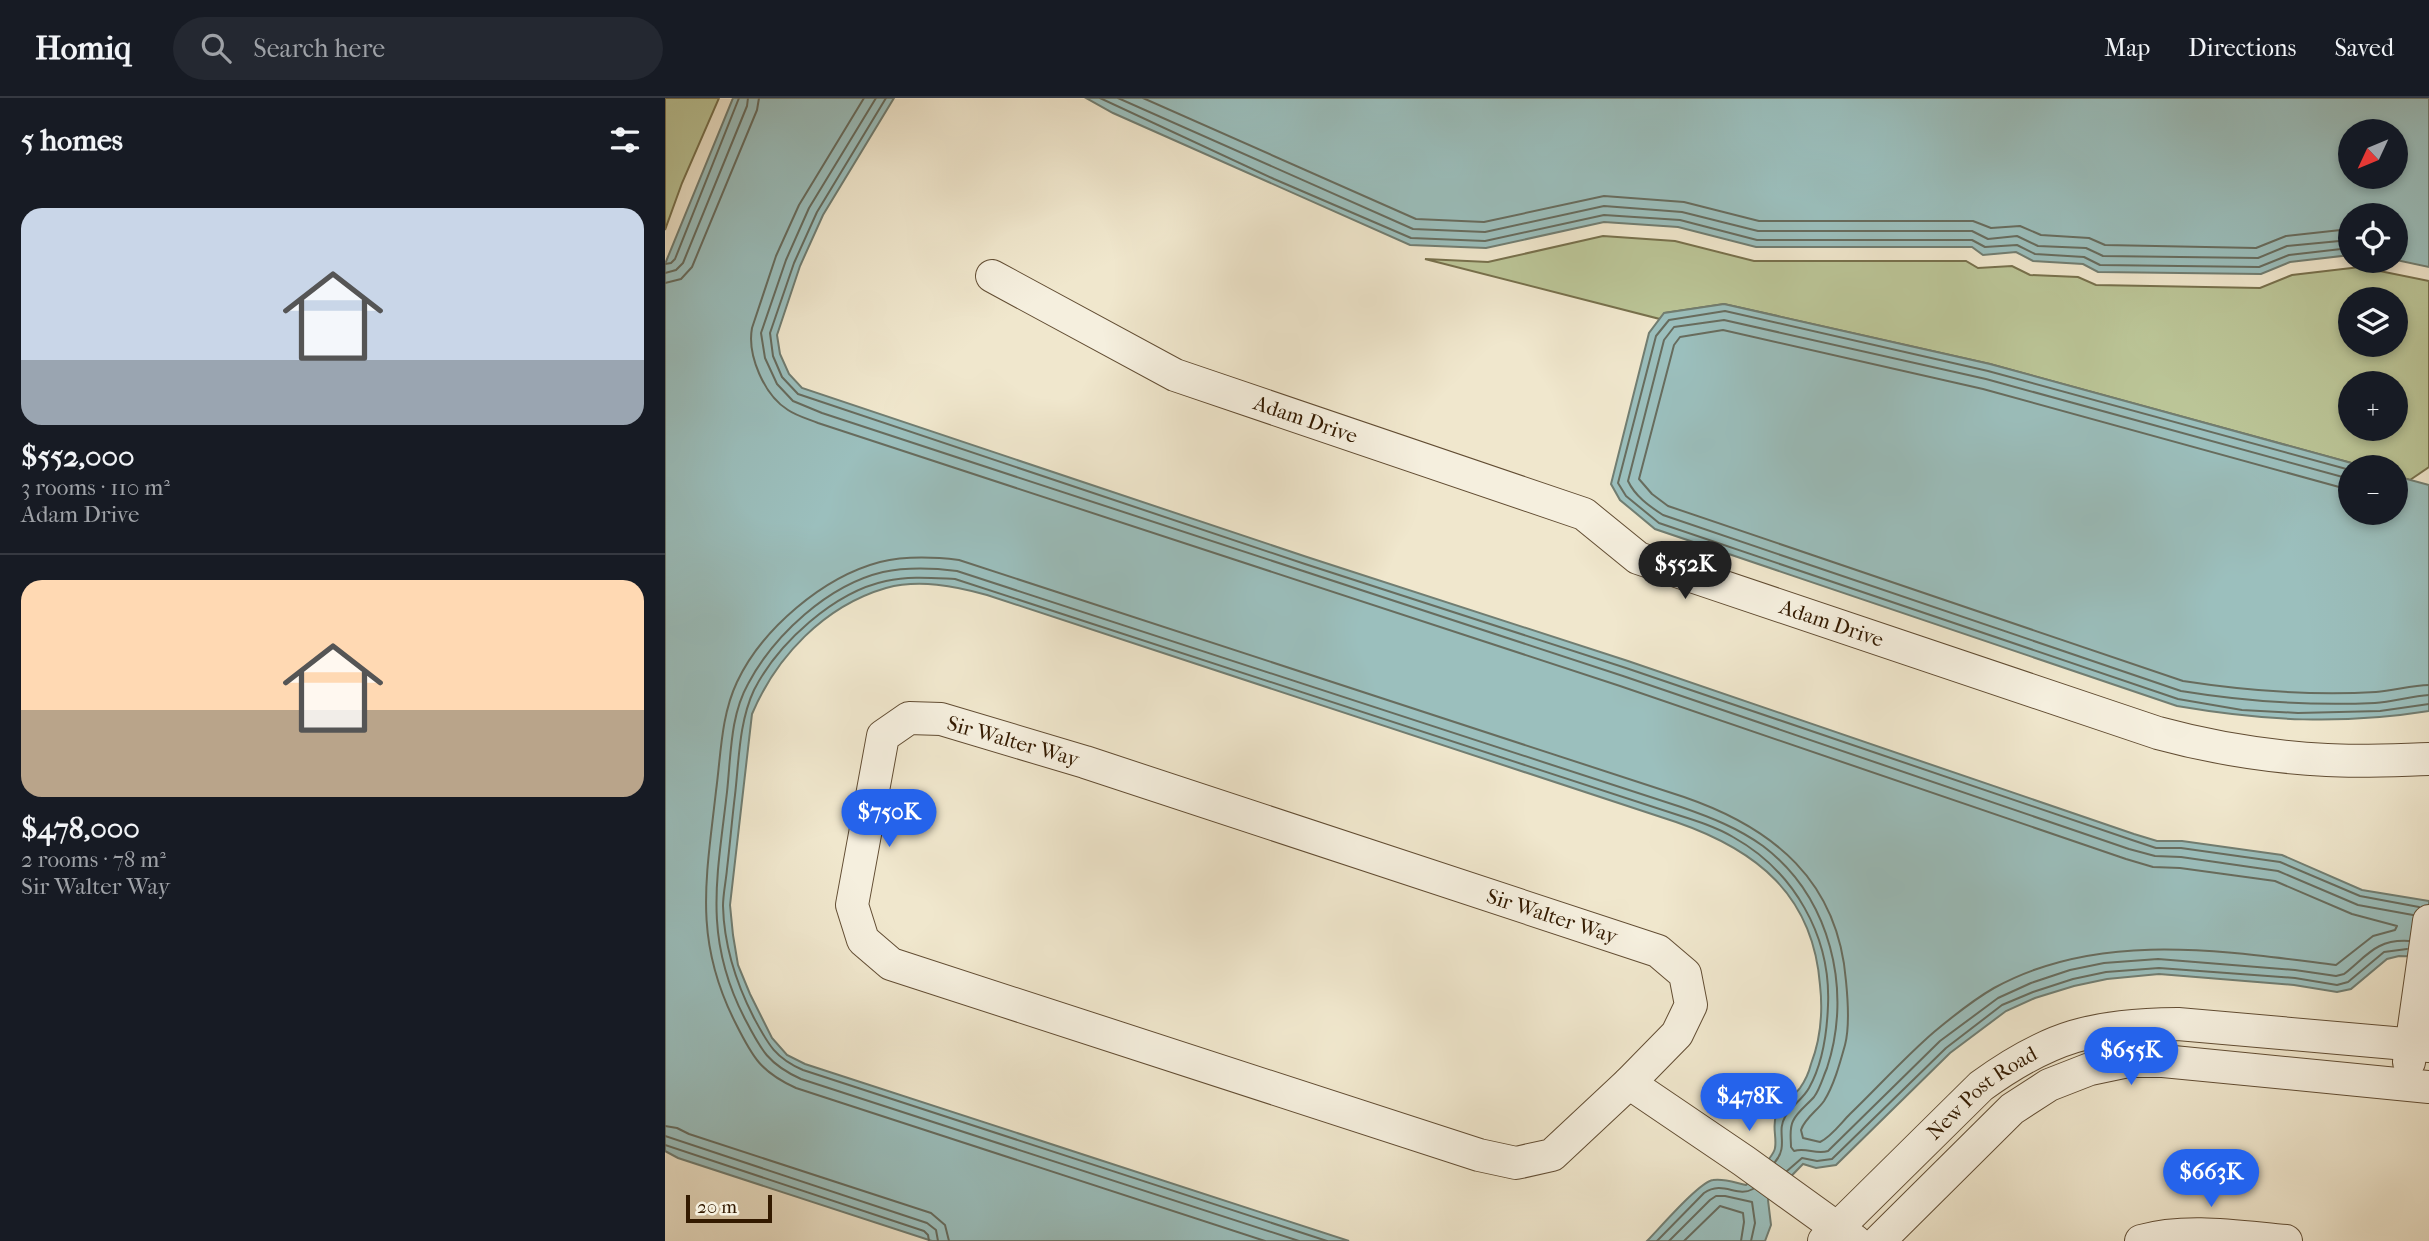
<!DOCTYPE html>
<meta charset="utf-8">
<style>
body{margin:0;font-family:"IM FELL French Canon",serif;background:#242831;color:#f1f3f6;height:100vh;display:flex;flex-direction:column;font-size:26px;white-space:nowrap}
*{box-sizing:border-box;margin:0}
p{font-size:23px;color:#9ea1a6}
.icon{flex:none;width:38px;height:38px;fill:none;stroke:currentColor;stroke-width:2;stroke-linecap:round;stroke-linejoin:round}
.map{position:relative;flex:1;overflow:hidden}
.sheet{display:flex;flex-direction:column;background:#171b24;width:665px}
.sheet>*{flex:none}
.needle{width:46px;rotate:226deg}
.tools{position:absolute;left:1673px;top:21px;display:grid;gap:14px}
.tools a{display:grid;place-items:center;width:70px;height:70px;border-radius:50%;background:#171b24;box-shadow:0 4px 10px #0003;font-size:35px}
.scale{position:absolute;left:21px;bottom:18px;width:86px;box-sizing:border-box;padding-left:7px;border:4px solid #331a00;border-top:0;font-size:19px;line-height:24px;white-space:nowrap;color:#331a00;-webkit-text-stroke:5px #f5efde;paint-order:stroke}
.price{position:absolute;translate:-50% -60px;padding:0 16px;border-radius:24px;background:#2563eb;color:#fff;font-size:23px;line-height:46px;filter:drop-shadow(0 2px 4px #0008)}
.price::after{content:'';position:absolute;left:50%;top:42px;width:21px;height:16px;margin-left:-10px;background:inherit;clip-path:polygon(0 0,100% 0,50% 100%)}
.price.selected{background:#222;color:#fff}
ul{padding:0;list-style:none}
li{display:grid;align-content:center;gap:14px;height:371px;padding:0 21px}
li+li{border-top:2px solid #363941}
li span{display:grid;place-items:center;height:217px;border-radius:21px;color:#555}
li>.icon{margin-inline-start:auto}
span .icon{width:126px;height:126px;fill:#fffc;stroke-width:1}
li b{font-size:30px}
h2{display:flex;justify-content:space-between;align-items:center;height:84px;padding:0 21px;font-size:30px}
header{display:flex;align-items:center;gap:42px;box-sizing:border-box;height:98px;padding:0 35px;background:#171b24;border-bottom:2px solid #363941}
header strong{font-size:33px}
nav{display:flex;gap:38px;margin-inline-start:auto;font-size:24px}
.search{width:490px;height:63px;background:#242831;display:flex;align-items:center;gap:18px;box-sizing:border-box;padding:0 24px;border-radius:38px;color:#9ea1a6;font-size:26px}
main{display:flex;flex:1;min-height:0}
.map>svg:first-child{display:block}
.green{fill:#bbc597;stroke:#77704c;stroke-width:2;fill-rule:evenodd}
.water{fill:#9bbfbd;stroke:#717d71;stroke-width:2;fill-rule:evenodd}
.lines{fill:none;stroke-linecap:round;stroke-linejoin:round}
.shore{stroke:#676c5e;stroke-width:2}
.minor-casing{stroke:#624d33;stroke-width:34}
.minor{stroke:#f5efde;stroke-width:32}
.labels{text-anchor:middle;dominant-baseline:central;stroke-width:6;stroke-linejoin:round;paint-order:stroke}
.street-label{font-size:21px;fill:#331a00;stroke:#f5efde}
</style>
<header>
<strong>Homiq</strong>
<div class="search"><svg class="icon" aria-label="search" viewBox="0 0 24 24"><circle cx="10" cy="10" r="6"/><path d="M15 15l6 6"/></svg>Search here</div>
<nav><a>Map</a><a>Directions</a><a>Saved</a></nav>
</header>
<main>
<section class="sheet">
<h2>5 homes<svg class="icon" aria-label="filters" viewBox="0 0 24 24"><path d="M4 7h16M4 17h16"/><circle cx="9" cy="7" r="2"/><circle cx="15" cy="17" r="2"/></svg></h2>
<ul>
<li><span style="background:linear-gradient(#c9d6e8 70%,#9aa5b1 0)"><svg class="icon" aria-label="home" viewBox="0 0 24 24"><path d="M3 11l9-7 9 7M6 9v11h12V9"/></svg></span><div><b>$552,000</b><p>3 rooms · 110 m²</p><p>Adam Drive</p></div></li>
<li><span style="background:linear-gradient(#ffd9b3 60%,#b9a48a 0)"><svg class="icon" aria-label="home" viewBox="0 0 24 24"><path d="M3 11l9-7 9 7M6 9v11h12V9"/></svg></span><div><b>$478,000</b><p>2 rooms · 78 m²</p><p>Sir Walter Way</p></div></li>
</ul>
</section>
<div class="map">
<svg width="1764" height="1143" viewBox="0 0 1764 1143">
<rect width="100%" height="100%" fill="#f0e7cd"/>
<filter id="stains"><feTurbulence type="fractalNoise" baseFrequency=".00286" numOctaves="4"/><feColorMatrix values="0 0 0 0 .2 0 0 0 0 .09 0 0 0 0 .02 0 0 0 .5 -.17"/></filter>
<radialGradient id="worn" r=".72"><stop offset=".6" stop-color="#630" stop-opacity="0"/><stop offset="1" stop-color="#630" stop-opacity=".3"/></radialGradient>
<path class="green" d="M0,0H54L17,85L0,132Z
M938,138L1010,143L1089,163H1301L1313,170L1347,168L1365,177L1413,179L1431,187L1595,190L1627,177L1695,169L1764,183V369L1745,382L1731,378V369H1701L1325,266L1059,206L1000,215L995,221L760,161L823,164ZM1685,201H1731V247H1685ZM1685,285H1731V331H1685Z"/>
<path class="water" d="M68,0H229L158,117L135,168L112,237L115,256L124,276L137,290L642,459L963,563L1469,736L1492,743H1517L1617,757L1697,792L1764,803V859L1734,858L1722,861L1686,891L1672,894L1629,887L1494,876L1442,881L1409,888L1370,900L1341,913L1285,955L1171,1067L1151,1070L1138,1066L1103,1102L1106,1127L1100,1143H982C994,1131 1034,1084 1048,1082C1059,1080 1071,1085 1081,1087C1088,1079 1109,1059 1110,1050C1112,1040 1107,1028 1111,1018C1116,1007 1128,999 1135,990C1140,983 1144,974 1146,966C1156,940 1158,914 1155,887C1148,797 1092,752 1011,724L322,497C290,488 254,481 221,490C159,508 111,559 87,616L65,807L68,837L73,867L85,896L107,940L122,957L140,966L684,1143H267L13,1060L0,1053V166Z
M421,0H1764V169L1731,162V117H1685V157L1625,164L1596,176L1433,174L1418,166L1368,163L1351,154L1318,157L1307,149H1091L1013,129L939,124L821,150L745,147L448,15ZM1685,33H1731V79H1685Z
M1059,206L1325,266L1701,369H1685V415H1731V378L1764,387V613C1676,627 1600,623 1512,608L990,431L955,402L946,386L984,235L999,215Z"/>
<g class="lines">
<path class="shore" d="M199,0L134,107L111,158L87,230C82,257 99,297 123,312C132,318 143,321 153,325L955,588L1461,761L1488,769L1515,770L1610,783L1687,816L1732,828L1730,832L1708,838L1671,867C1558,853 1434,832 1329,890C1308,902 1287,919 1269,934C1240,959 1213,989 1185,1016C1176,1025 1166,1039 1155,1044L1138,1040L1136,1032C1140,1020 1152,1013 1159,1003C1169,987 1175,965 1180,947C1185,928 1183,903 1181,883C1173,783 1109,730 1019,699L294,462C269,459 240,458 215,464C158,479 97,531 72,584C56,618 56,656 51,693C41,782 28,842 71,926C88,960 96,974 131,990L600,1143
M211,0L144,110L121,162L96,235L100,260L112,286L128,303L157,315L958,578L1464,751L1490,758L1516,759L1613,773L1693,807L1748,817
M221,0L152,114L129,165L105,235L108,258L117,279L133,296L640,466L961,570L1467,742L1491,750H1516L1615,764L1695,798L1754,809
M435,0L609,81L746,140L820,143L939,117L1015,122L1092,142H1307L1320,149L1352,147L1370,156L1419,159L1435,167L1594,169L1624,157L1685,150
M453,0L748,131L820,134L939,108L1017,114L1093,133H1307L1323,141L1352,138L1373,148L1421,150L1438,158L1593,160L1622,148L1685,142
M478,0L751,121L819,124L939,98L1019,104L1094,123H1308L1326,130L1355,128L1376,137L1424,140L1440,147L1591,150L1621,138L1685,131
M0,166L6,165L10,161L74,0
M0,175L11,172L18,165L82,8L83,0
M0,185L16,181L27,169L92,12L94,0
M1685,372L1323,273L1060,213L1004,222L991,238L953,385L961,398L994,425L1513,601L1577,612L1633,615L1715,613L1764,606
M1685,381L1321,281L1059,222L1009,229L999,242L963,383C970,398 984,408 998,417L1516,593C1583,604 1642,608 1710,605C1728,604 1746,598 1764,597
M1685,392L1318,291L1058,232L1015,239L1009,247L974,381L987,396L1003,408L1518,583C1583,593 1645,598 1711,594C1729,593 1746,587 1764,587
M0,1028L12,1030L24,1036L266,1115L280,1127L284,1143
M0,1038L262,1125L271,1132L273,1143
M0,1047L259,1133L263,1137L264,1143
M1122,1073L1137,1060L1152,1063L1167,1061L1281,950L1337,907L1368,894L1408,881L1441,874L1494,870L1630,880L1672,887L1683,884L1719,854L1742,851
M634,1143L136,981C103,966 96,952 80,921C38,840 52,780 62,694C66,658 65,618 83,586C109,537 163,487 218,474C242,469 268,470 292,473L1016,709C1045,719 1073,730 1098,748C1165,799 1188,891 1162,970C1158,979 1155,991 1149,999C1142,1007 1132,1014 1128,1023C1124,1031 1126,1041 1126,1049L1129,1053C1141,1049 1151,1057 1163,1053L1275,943L1333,900L1366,885L1405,872L1439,865L1493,861L1630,872L1671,878L1679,876C1702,858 1711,841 1744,843
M662,1143L138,972C110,960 103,946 89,920C71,885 59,848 58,808C58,796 61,783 62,771C65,746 67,721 70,697C74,662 74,624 89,592C113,545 169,494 221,483C244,478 267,480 290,481L1013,717C1032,723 1051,729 1068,739C1129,773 1166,838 1163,907C1162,936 1158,965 1144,990C1138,1001 1126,1008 1120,1019C1111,1034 1124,1048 1110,1064
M992,1143L1039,1095C1058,1082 1072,1100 1088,1091
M1004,1143L1045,1102L1051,1098H1060L1087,1104L1090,1125L1086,1143
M1019,1143L1055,1108L1078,1115L1079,1124L1076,1143"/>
<g class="minor-casing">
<g id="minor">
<path id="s1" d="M327,178L510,277L919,416L973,460L1493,635C1548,650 1604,659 1662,662C1696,664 1730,662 1764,661"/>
<path d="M244,620L276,621L420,664L993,853L1020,876L1026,907L1012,936L964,985L887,1057L851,1065L814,1057L226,866L198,842L187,807L218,638Z"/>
<path d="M1744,964L1764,823"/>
<path d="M964,985L1079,1063L1190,1143"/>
<path id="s2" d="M1159,1143L1316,988C1385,938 1428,927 1513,926L1764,948"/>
<path d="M1214,1143L1347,1011L1384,987L1425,971L1463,963H1498L1764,989"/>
<path d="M1476,1143C1522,1130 1575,1139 1621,1143"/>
</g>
</g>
<use href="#minor" class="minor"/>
</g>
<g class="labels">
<g class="street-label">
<text stroke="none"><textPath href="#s1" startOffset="346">Adam Drive</textPath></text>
<text stroke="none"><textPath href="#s1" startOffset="914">Adam Drive</textPath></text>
<text transform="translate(348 643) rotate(16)">Sir Walter Way</text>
<text transform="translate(887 818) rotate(18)">Sir Walter Way</text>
<text stroke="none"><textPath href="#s2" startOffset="217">New Post Road</textPath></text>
</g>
</g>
<rect width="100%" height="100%" filter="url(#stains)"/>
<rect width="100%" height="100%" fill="url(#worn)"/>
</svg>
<div class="tools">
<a><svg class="needle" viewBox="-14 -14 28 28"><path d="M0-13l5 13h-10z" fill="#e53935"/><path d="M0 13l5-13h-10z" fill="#9ea1a6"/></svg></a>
<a><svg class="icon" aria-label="locate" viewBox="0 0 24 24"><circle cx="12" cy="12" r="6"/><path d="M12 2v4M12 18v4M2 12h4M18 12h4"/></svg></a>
<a><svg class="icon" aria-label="layers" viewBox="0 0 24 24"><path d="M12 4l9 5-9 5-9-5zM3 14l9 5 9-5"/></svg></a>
<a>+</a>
<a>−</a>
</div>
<div class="scale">20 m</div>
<b class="price selected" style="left:1020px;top:503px">$552K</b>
<b class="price" style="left:224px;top:751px">$750K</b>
<b class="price" style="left:1466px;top:989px">$655K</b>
<b class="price" style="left:1084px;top:1035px">$478K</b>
<b class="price" style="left:1546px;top:1111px">$663K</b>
</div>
</main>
